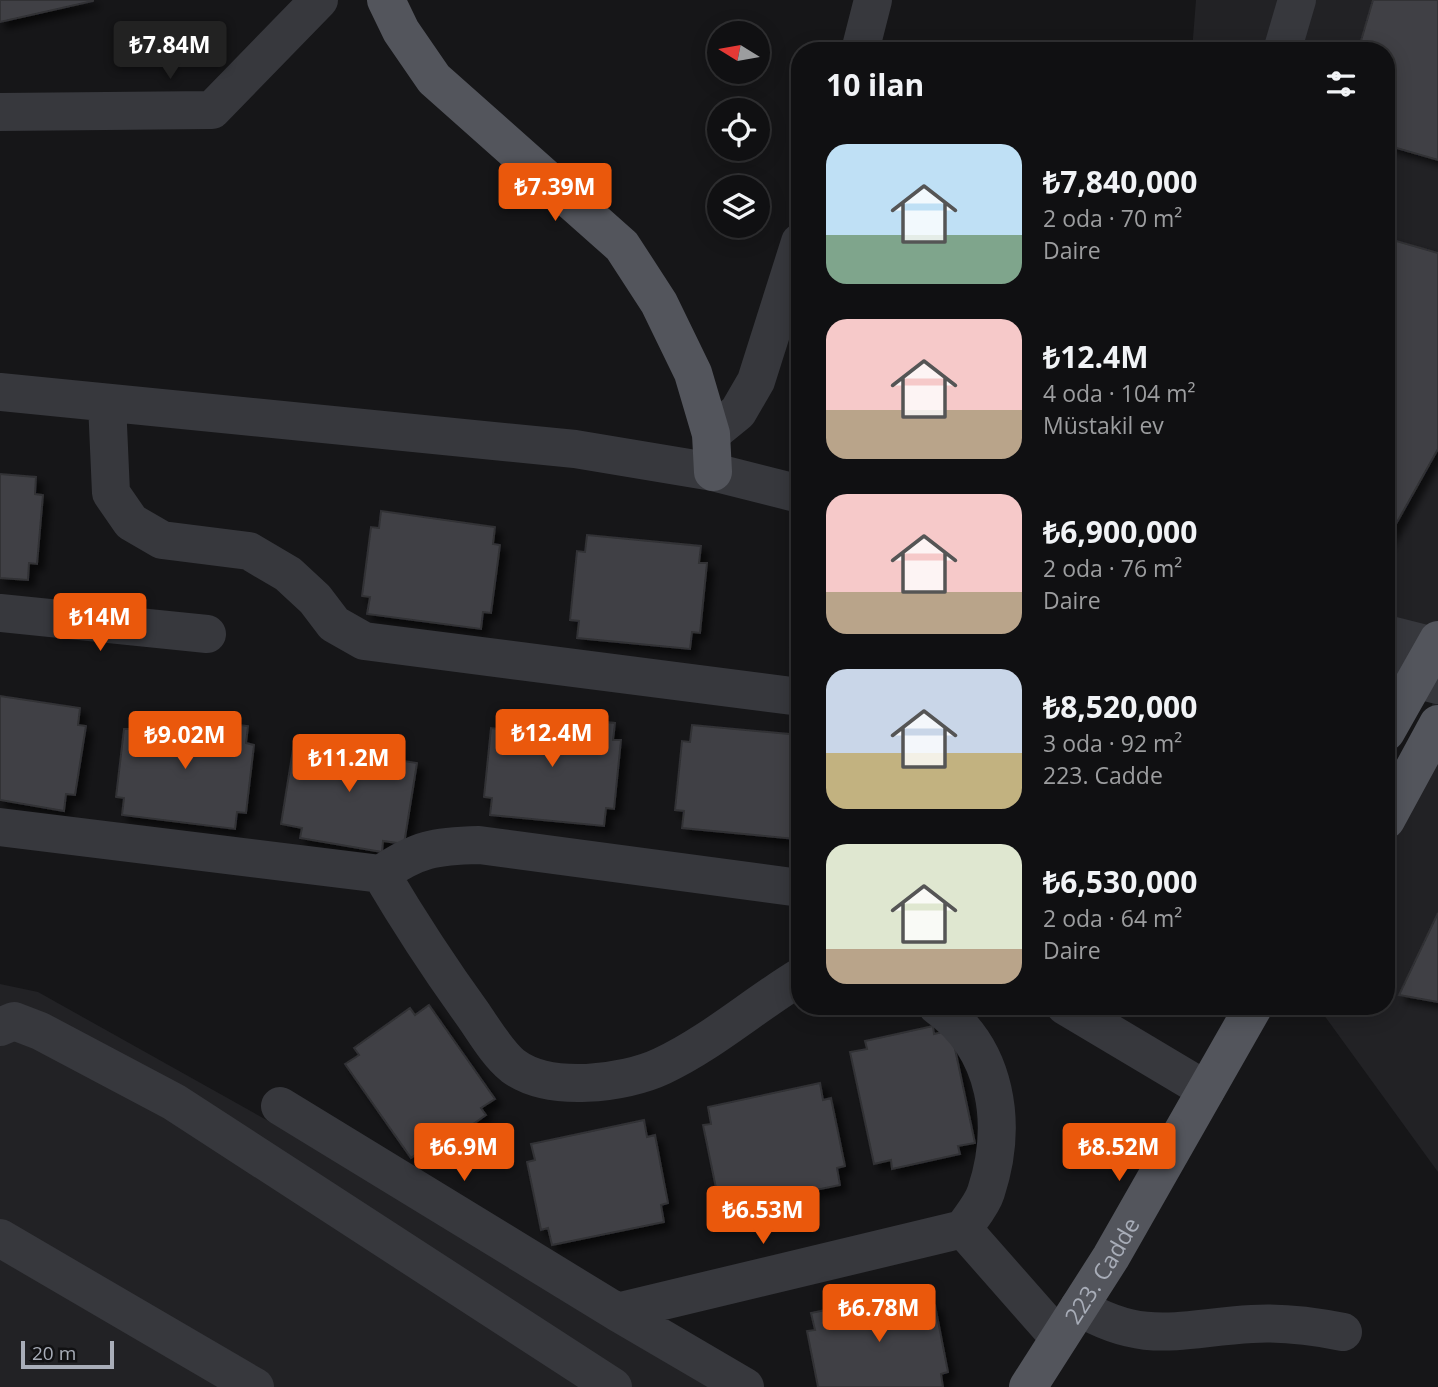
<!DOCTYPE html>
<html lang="tr">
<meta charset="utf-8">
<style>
body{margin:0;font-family:"Open Sans",sans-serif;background:#1e1e20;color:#f1f3f6;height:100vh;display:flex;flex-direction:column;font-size:26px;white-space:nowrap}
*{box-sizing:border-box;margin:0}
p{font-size:23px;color:#9c9d9f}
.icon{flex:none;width:38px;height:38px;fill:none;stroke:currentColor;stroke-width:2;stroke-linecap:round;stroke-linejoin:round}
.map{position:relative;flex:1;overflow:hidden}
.side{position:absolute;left:791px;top:42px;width:604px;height:973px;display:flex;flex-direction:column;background:#101012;border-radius:28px;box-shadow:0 4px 18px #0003,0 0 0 2px #303032}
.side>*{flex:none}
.needle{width:46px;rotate:281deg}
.buttons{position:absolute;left:707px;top:21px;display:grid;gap:14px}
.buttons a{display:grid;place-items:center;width:63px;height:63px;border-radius:50%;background:#101012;box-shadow:0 4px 18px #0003,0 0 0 2px #303032;font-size:35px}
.scale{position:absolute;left:21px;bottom:18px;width:93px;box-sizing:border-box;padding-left:7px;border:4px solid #a8adb8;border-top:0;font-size:19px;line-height:24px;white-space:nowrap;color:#a8adb8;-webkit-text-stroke:5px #111113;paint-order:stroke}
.price{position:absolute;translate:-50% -60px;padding:0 16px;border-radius:7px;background:#ea580c;color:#fff;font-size:23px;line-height:46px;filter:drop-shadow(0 2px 4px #0008)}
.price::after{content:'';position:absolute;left:50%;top:42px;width:21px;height:16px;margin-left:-10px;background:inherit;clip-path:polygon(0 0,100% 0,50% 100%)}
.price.current{background:#222;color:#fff}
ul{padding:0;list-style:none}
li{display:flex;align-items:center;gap:21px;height:175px;padding:0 35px}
li span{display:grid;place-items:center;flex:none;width:196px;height:140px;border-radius:21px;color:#555}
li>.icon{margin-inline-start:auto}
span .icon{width:84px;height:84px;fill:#fffc;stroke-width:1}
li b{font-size:30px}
h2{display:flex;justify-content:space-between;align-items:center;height:84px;padding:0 35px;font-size:30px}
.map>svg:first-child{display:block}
.built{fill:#222225}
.building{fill:#404145;stroke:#303034;stroke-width:2;filter:url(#shadow)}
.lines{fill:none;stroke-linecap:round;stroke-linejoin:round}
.minor{stroke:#37383d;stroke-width:38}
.major{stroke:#53555c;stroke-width:38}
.labels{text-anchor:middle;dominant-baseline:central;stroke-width:7;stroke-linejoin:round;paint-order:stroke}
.street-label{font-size:23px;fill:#a8adb8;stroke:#111113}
</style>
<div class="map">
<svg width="1438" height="1387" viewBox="0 0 1438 1387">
<defs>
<filter id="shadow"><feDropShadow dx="6" dy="6" stdDeviation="3.5" flood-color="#0009"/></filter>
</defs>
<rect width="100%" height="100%" fill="#161618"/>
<path class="built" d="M1196,0H1438V670L1386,647V51H1192Z
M1438,688V1172L1321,1011L1322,1006H1386V831Z
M0,984L38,992L322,1151L715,1387H0Z"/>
<path class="building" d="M0,0H93V1L0,22Z
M1373,0H1438V160L1386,145V51H1358Z
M1386,238L1438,253V449L1386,542Z
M0,474L36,477L35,494L43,495L37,564L29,563L28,580L0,578Z
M381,511L495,527L493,544L500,545L491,613L483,612L481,629L367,614L370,597L362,596L371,527L379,528Z
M587,535L701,546L699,563H707L700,633L692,632L690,649L577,638L579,621L570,620L577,551L585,552Z
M797,578H800V665H797L798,647H790Z
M0,696L80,708L78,725L86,726L75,795L66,794L64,811L0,800Z
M501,711L615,723L613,740H621L614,809L606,808L604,826L490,815L492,798L484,797L491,728L499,729Z
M134,712L248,726L246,743L254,745L246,813L237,812L235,829L122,815L124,798L116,797L124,729H133Z
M692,725L800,735V822H797L795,839L682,828L684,811L675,810L682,741L690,742Z
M317,736L398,749L397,760L417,763L404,844L383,841L382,852L300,838L302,828L281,824L294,743L315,747Z
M1438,913V1002L1399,995Z
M429,1005L495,1099L481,1108L486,1115L429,1155L425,1148L411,1158L345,1064L359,1055L354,1048L410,1008L415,1015Z
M933,1026L934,1034L951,1030L975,1143L958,1146L960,1154L892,1169L891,1160L874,1164L850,1052L867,1049L865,1041Z
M820,1083L823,1100L831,1098L845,1166L837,1168L840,1185L728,1208L725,1191L717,1193L703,1125L711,1124L708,1107Z
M644,1120L647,1137L655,1135L668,1203L661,1205L664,1222L552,1245L548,1228L541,1230L527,1162L535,1160L531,1144Z
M924,1289L927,1306L935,1305L948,1372L941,1374L943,1387H818L807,1331L815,1330L811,1313Z"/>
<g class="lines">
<path class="minor" d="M860,51L873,0
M1282,51L1297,0
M0,112L212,110L319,0
M0,392L575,449L713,472L800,494
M107,403L111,493L131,522L162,540L249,551L288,574L315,599L334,624L364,641L800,697
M711,434L738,412L756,381L800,242
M0,613L207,634
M1386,634L1438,647
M1386,672L1438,685
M0,827L381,874C417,849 435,846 479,845L800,888
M381,874C410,923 440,969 474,1016C485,1032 498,1054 513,1066C549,1093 624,1084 662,1066C711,1043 754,1005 800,977
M937,1006C998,1049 1008,1125 986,1192C982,1205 971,1217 963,1229
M1065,1006L1206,1090
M0,1027L14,1021L40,1031L174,1102L613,1387
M280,1106L617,1312
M0,1238L255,1387
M1079,1307C1145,1346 1181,1328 1252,1324C1283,1322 1313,1326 1343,1332
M745,1387L617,1312L963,1229L1059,1338"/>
<g class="major">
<path d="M386,0L401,31L434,79L622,246L659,303L693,373L711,434L713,472"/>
<path d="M1386,732L1438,640"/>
<path d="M1386,820L1438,724"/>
<path id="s1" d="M1028,1387L1111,1257L1254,1006"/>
</g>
</g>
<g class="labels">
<g class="street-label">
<text stroke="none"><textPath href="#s1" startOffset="138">223. Cadde</textPath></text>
</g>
</g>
</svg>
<div class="buttons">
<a><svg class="needle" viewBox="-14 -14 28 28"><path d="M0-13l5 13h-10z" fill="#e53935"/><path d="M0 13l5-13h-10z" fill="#9c9d9f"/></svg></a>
<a><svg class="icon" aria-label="locate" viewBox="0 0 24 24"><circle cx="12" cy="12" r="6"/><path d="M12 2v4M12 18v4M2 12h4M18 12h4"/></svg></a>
<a><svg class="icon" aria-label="layers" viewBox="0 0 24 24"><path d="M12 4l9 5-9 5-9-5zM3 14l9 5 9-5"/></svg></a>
</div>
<div class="scale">20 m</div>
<b class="price current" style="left:170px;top:81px">₺7.84M</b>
<b class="price" style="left:555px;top:223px">₺7.39M</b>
<b class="price" style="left:100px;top:653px">₺14M</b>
<b class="price" style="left:552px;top:769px">₺12.4M</b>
<b class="price" style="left:185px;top:771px">₺9.02M</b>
<b class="price" style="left:349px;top:794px">₺11.2M</b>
<b class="price" style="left:464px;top:1183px">₺6.9M</b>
<b class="price" style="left:1119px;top:1183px">₺8.52M</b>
<b class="price" style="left:763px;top:1246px">₺6.53M</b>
<b class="price" style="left:879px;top:1344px">₺6.78M</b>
<section class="side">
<h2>10 ilan<svg class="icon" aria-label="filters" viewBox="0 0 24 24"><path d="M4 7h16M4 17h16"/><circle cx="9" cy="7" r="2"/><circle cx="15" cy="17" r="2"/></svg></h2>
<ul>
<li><span style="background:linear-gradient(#bfe0f5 65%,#7fa58c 0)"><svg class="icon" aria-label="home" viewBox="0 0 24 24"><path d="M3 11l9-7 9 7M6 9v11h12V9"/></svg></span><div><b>₺7,840,000</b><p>2 oda · 70 m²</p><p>Daire</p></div></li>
<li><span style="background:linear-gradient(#f6c9c9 65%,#b9a48a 0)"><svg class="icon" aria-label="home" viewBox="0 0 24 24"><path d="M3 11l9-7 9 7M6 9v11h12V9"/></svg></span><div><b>₺12.4M</b><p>4 oda · 104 m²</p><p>Müstakil ev</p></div></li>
<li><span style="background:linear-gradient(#f6c9c9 70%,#b9a48a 0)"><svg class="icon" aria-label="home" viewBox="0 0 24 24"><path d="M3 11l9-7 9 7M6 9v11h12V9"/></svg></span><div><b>₺6,900,000</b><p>2 oda · 76 m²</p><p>Daire</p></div></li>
<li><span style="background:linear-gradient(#c9d6e8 60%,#c2b280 0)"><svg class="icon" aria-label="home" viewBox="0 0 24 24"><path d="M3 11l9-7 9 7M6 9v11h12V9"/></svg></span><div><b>₺8,520,000</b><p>3 oda · 92 m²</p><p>223. Cadde</p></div></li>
<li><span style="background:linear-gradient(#dfe7d0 75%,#b9a48a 0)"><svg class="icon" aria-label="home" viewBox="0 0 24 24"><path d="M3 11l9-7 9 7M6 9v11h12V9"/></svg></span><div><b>₺6,530,000</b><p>2 oda · 64 m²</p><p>Daire</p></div></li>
</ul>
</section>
</div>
